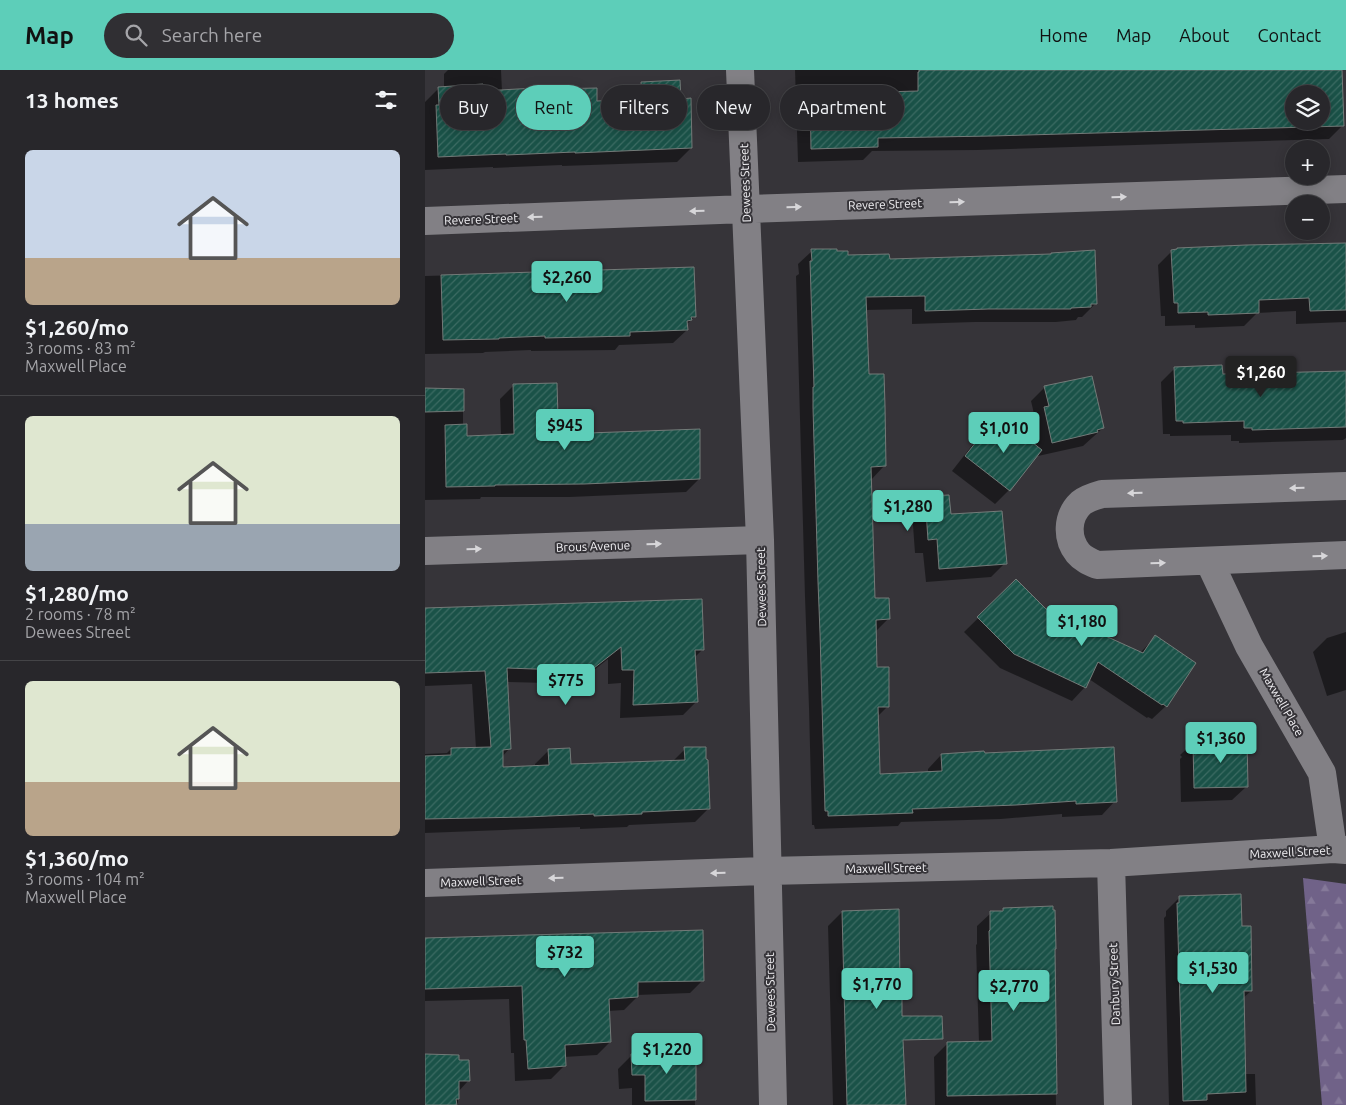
<!DOCTYPE html>
<meta charset="utf-8">
<style>
body{margin:0;font-family:Ubuntu,sans-serif;background:#302f33;color:#f1f3f6;height:100vh;display:flex;flex-direction:column;font-size:19px;white-space:nowrap}
*{box-sizing:border-box;margin:0}
p{font-size:16px;color:#a5a5a9}
.icon{flex:none;width:28px;height:28px;fill:none;stroke:currentColor;stroke-width:2;stroke-linecap:round;stroke-linejoin:round}
.map{position:relative;flex:1;overflow:hidden}
.side{display:flex;flex-direction:column;background:#28272b;width:425px}
.side>*{flex:none}
.top-card{position:absolute;left:15px;top:15px;width:475px;height:45px;display:flex;gap:10px}
.tools{position:absolute;left:860px;top:15px;display:grid;gap:10px}
.tools a{display:grid;place-items:center;width:45px;height:45px;border-radius:50%;background:#28272b;box-shadow:0 2px 12px #0003,0 0 0 1px #444447;font-size:25px}
.price{position:absolute;translate:-50% -42px;padding:0 11px;border-radius:5px;background:#5dceb9;color:#111;font-size:16px;line-height:32px;filter:drop-shadow(0 1px 2px #0008)}
.price::after{content:'';position:absolute;left:50%;top:30px;width:15px;height:11px;margin-left:-8px;background:inherit;clip-path:polygon(0 0,100% 0,50% 100%)}
.price.active{background:#222;color:#fff}
ul{padding:0;list-style:none}
li{display:grid;align-content:center;gap:10px;height:265px;padding:0 25px}
li+li{border-top:1px solid #444447}
li span{display:grid;place-items:center;height:155px;border-radius:8px;color:#555}
li>.icon{margin-inline-start:auto}
span .icon{width:90px;height:90px;fill:#fffc;stroke-width:1}
li b{font-size:21px}
h2{display:flex;justify-content:space-between;align-items:center;height:60px;padding:0 25px;font-size:21px}
.chip{padding:0 18px;border-radius:22px;background:#28272b;box-shadow:0 2px 12px #0003,0 0 0 1px #444447;font-size:18px;line-height:45px}
.chip.active{background:#5dceb9;color:#111}
header{display:flex;align-items:center;gap:30px;box-sizing:border-box;height:70px;padding:0 25px;background:#5dceb9;color:#111}
header strong{font-size:24px}
nav{display:flex;gap:28px;margin-inline-start:auto;font-size:18px}
.search{width:350px;height:45px;background:#302f33;display:flex;align-items:center;gap:12px;box-sizing:border-box;padding:0 18px;border-radius:28px;color:#a5a5a9;font-size:19px}
main{display:flex;flex:1;min-height:0}
.map>svg:first-child{display:block}
.forest{fill:url(#forest-firs)}
.shadow{fill:#0007;fill-rule:evenodd}
.building{fill:url(#building-hatch);stroke:#737a78;fill-rule:evenodd}
.lines{fill:none;stroke-linecap:round;stroke-linejoin:round}
.minor{stroke:#828085;stroke-width:28}
.oneway{fill:#d7d6d9}
.labels{text-anchor:middle;dominant-baseline:central;stroke-width:4;stroke-linejoin:round;paint-order:stroke}
.street-label{font-size:12px;fill:#f3f2f5;stroke:#363439}
</style>
<header>
<strong>Map</strong>
<div class="search"><svg class="icon" aria-label="search" viewBox="0 0 24 24"><circle cx="10" cy="10" r="6"/><path d="M15 15l6 6"/></svg>Search here</div>
<nav><a>Home</a><a>Map</a><a>About</a><a>Contact</a></nav>
</header>
<main>
<section class="side">
<h2>13 homes<svg class="icon" aria-label="filters" viewBox="0 0 24 24"><path d="M4 7h16M4 17h16"/><circle cx="9" cy="7" r="2"/><circle cx="15" cy="17" r="2"/></svg></h2>
<ul>
<li><span style="background:linear-gradient(#c9d6e8 70%,#b9a48a 0)"><svg class="icon" aria-label="home" viewBox="0 0 24 24"><path d="M3 11l9-7 9 7M6 9v11h12V9"/></svg></span><div><b>$1,260/mo</b><p>3 rooms · 83 m²</p><p>Maxwell Place</p></div></li>
<li><span style="background:linear-gradient(#dfe7d0 70%,#9aa5b1 0)"><svg class="icon" aria-label="home" viewBox="0 0 24 24"><path d="M3 11l9-7 9 7M6 9v11h12V9"/></svg></span><div><b>$1,280/mo</b><p>2 rooms · 78 m²</p><p>Dewees Street</p></div></li>
<li><span style="background:linear-gradient(#dfe7d0 65%,#b9a48a 0)"><svg class="icon" aria-label="home" viewBox="0 0 24 24"><path d="M3 11l9-7 9 7M6 9v11h12V9"/></svg></span><div><b>$1,360/mo</b><p>3 rooms · 104 m²</p><p>Maxwell Place</p></div></li>
</ul>
</section>
<div class="map">
<svg width="921" height="1035" viewBox="0 0 921 1035">
<defs>
<pattern id="forest-firs" width="22" height="20" patternUnits="userSpaceOnUse" patternTransform="scale(1.25)"><rect width="22" height="20" fill="#706288"/><path d="M5 1l3.5 6h-7zM16 11l3.5 6h-7z" fill="#857999"/></pattern>
<pattern id="building-hatch" width="6" height="6" patternUnits="userSpaceOnUse" patternTransform="scale(1.25)"><rect width="6" height="6" fill="#1a5248"/><path d="M-1 1l2-2M0 6l6-6M5 7l2-2" fill="none" stroke="#3c6b63"/></pattern>
</defs>
<rect width="100%" height="100%" fill="#363439"/>
<path class="forest" d="M878,808L921,814V1035H897Z"/>
<path class="shadow" d="M23,0H76L77,21L171,32L203,31V27L217,13L255,30L266,78L252,92L137,96V95L68,98V97L0,100V32L14,18H19V4Z
M370,0H916L918,55L904,69L553,80L447,81L438,90L373,92ZM869,24H896V51H869Z
M921,174V252L871,254V241L832,243L819,256L770,258V255L740,256V246H736L733,195L747,181Z
M387,181L411,183L422,186L463,190L671,233L657,247H653L651,250L631,252H550L487,254V239L440,240L443,305L459,396L446,410L448,472H449V530L464,548L450,562L451,599L463,636L452,647L454,706L503,703V699L516,685L690,731L677,745L637,747V744L576,749L476,752L473,756L390,759L389,755H387L384,638L380,527L371,206L374,204L373,194Z
M268,198L270,246L261,255L262,260L248,273L194,275L190,280L106,281V280L60,282L58,283L0,284V206Z
M750,298L797,306L921,302V368L918,370L814,373V371H806V365L745,366V364H738L736,312Z
M89,315L134,365L274,409L261,422L145,427H56L55,429L0,430V320H38V356L41,367L76,366L75,329Z
M620,317L678,358L658,376L613,386V383L584,420L570,434L527,401L556,364L570,350L585,362L611,377L606,352L610,348L606,331Z
M501,428L525,446L580,493L566,507L501,512L498,483H490L487,442Z
M591,511L621,541L715,583L730,567L741,636L727,649L723,647L722,648L664,609L660,617L647,631L575,598L539,562Z
M0,539L278,579L269,588L272,631L258,645L195,648L196,613L183,614V589L154,612H123L122,613L81,612L84,679L77,687V699L110,697V694L124,680L145,695L247,692L260,679L284,738L270,752L204,755L202,757L155,759V757L0,763V684L22,683L26,679H51L47,614L0,616Z
M921,562V620L902,626L888,582L902,568Z
M821,671V717L807,730L756,732L755,689L757,687L755,685L769,672Z
M755,827L816,857L826,921L817,929L819,1004H830L831,1035H744L739,848L741,846V841Z
M579,839L629,880L631,1035H510L509,987L523,973H554L551,875L552,874V856L566,843L575,842Z
M417,842L476,948L480,970L477,973L479,1035H408L403,856Z
M0,870L278,910L265,923L212,925V927L199,940L183,941L185,972L172,985L139,987V996L126,1009L90,1011L89,983H86L84,929L0,931Z
M269,983L270,1035H207V1018L194,1019L193,999L207,985Z
M0,986L32,991L43,1011L33,1022V1035H0Z"/>
<path class="building" d="M494,0H917L919,56L567,66L453,68V77L386,79L385,24L493,21V2H494ZM869,24H896V51H869Z
M255,10L256,29L266,28L267,78L150,83V82L81,85V84L13,87L11,35H14L13,17L58,14V21L127,17V19L172,18V31L217,29L216,12Z
M921,173V240L885,241L884,228L834,230V243L783,245V242L753,243V233H749L746,180L752,179V178L821,175Z
M386,179H412V181H423V185L464,184L465,189L626,184V183L670,180L672,234H666V237L646,238V239H564L500,241V226L441,227L444,304H459L460,336L461,396L446,397L450,528H464L465,549L451,550L452,597H464V637H453L455,701V704L517,701L516,684L559,681L560,683L689,677L692,732L651,734V731L591,735L487,739L488,743L403,746V741H400L395,563L393,512L388,338V317H389L385,191H387Z
M269,197L271,247H266L267,250L262,251L263,260L205,262V266L120,268V266L74,268V269L18,270L16,205Z
M797,295L798,304L921,301V357L827,360V358H819V351L758,353V351H751L749,297Z
M667,306L679,358L672,360L673,362L627,373L619,337L624,336L619,316Z
M132,313L133,348H134L135,364L275,359V409L159,414L70,415V416L21,417L20,355L42,354V366L89,364L88,314Z
M0,318L39,319V341L0,342Z
M570,348L585,360L588,357L617,380L585,421L540,386Z
M524,425L526,444L577,441L582,494L514,499L512,469L503,470L500,426Z
M591,509L621,539L718,583L730,565L771,593L742,637L738,634L737,635L673,592L661,618L589,584L552,547Z
M277,529L279,580H270L273,632L208,635L209,600H197L196,577L169,598L137,599V600L82,598L86,679L78,680V697L124,695L123,679L145,678L146,694L260,690L259,677H281V689L283,690L285,739L217,742V744L169,746V744L101,747L0,749V686L26,685V678L66,677L60,601L0,603V538Z
M822,669L823,717L769,718L768,674H773L768,671Z
M816,824L817,856H826L827,921H819L821,1022L782,1024V1030L758,1031L752,833H754V826Z
M628,836V840H630L631,879H630L632,1024L522,1026V972L567,971L564,861L565,860V841H578V838Z
M474,839L475,917H477V946H517L518,969L478,970L481,1035H422L417,841Z
M278,860L279,911L213,912V927L184,929L186,972L140,975L141,996L103,999L101,970H99L97,916L0,919V868Z
M234,982H271V1030L220,1031V1005H207L206,984L234,983Z
M0,984L34,985V990H44L45,1011H34V1029H31L32,1035H0Z"/>
<g class="lines">
<path class="minor" d="M315,0L335,470L348,1035
M0,151L321,139L921,119
M921,416L677,424C670,426 662,428 656,433C642,446 641,468 653,483C658,489 665,492 672,495L921,485
M0,481L335,470
M784,491L824,576L897,703L908,779
M686,793L693,1035
M0,813L342,801L686,793L908,779L921,780"/>
</g>
<defs><path id="oneway-solid" d="M-6-.8H1V-3.2L6.5 0L1 3.2V.8H-6Z" transform="scale(1.25)"/></defs>
<g class="oneway">
<use href="#oneway-solid" transform="translate(694 127) rotate(-2)"/>
<use href="#oneway-solid" transform="translate(532 132) rotate(-2)"/>
<use href="#oneway-solid" transform="translate(369 137) rotate(-2)"/>
<use href="#oneway-solid" transform="translate(272 141) rotate(178)"/>
<use href="#oneway-solid" transform="translate(110 147) rotate(178)"/>
<use href="#oneway-solid" transform="translate(872 418) rotate(178)"/>
<use href="#oneway-solid" transform="translate(710 423) rotate(178)"/>
<use href="#oneway-solid" transform="translate(229 474) rotate(-2)"/>
<use href="#oneway-solid" transform="translate(49 479) rotate(-2)"/>
<use href="#oneway-solid" transform="translate(895 486) rotate(-2)"/>
<use href="#oneway-solid" transform="translate(733 493) rotate(-2)"/>
<use href="#oneway-solid" transform="translate(293 803) rotate(178)"/>
<use href="#oneway-solid" transform="translate(131 808) rotate(178)"/>
</g>
<g class="labels">
<g class="street-label">
<text transform="translate(320 113) rotate(-92)">Dewees Street</text>
<text transform="translate(460 134) rotate(-2)">Revere Street</text>
<text transform="translate(56 149) rotate(-2)">Revere Street</text>
<text transform="translate(168 476) rotate(-2)">Brous Avenue</text>
<text transform="translate(336 517) rotate(-91)">Dewees Street</text>
<text transform="translate(857 632) rotate(60)">Maxwell Place</text>
<text transform="translate(865 782) rotate(-3)">Maxwell Street</text>
<text transform="translate(461 798) rotate(-1)">Maxwell Street</text>
<text transform="translate(56 811) rotate(-2)">Maxwell Street</text>
<text transform="translate(689 914) rotate(-92)">Danbury Street</text>
<text transform="translate(345 922) rotate(-91)">Dewees Street</text>
</g>
</g>
</svg>
<div class="tools">
<a><svg class="icon" aria-label="layers" viewBox="0 0 24 24"><path d="M12 4l9 5-9 5-9-5zM3 14l9 5 9-5"/></svg></a>
<a>+</a>
<a>−</a>
</div>
<b class="price" style="left:142px;top:233px">$2,260</b>
<b class="price active" style="left:836px;top:328px">$1,260</b>
<b class="price" style="left:140px;top:381px">$945</b>
<b class="price" style="left:579px;top:384px">$1,010</b>
<b class="price" style="left:483px;top:462px">$1,280</b>
<b class="price" style="left:657px;top:577px">$1,180</b>
<b class="price" style="left:141px;top:636px">$775</b>
<b class="price" style="left:796px;top:694px">$1,360</b>
<b class="price" style="left:140px;top:908px">$732</b>
<b class="price" style="left:788px;top:924px">$1,530</b>
<b class="price" style="left:452px;top:940px">$1,770</b>
<b class="price" style="left:589px;top:942px">$2,770</b>
<b class="price" style="left:242px;top:1005px">$1,220</b>
<div class="top-card">
<a class="chip">Buy</a>
<a class="chip active">Rent</a>
<a class="chip">Filters</a>
<a class="chip">New</a>
<a class="chip">Apartment</a>
</div>
</div>
</main>
